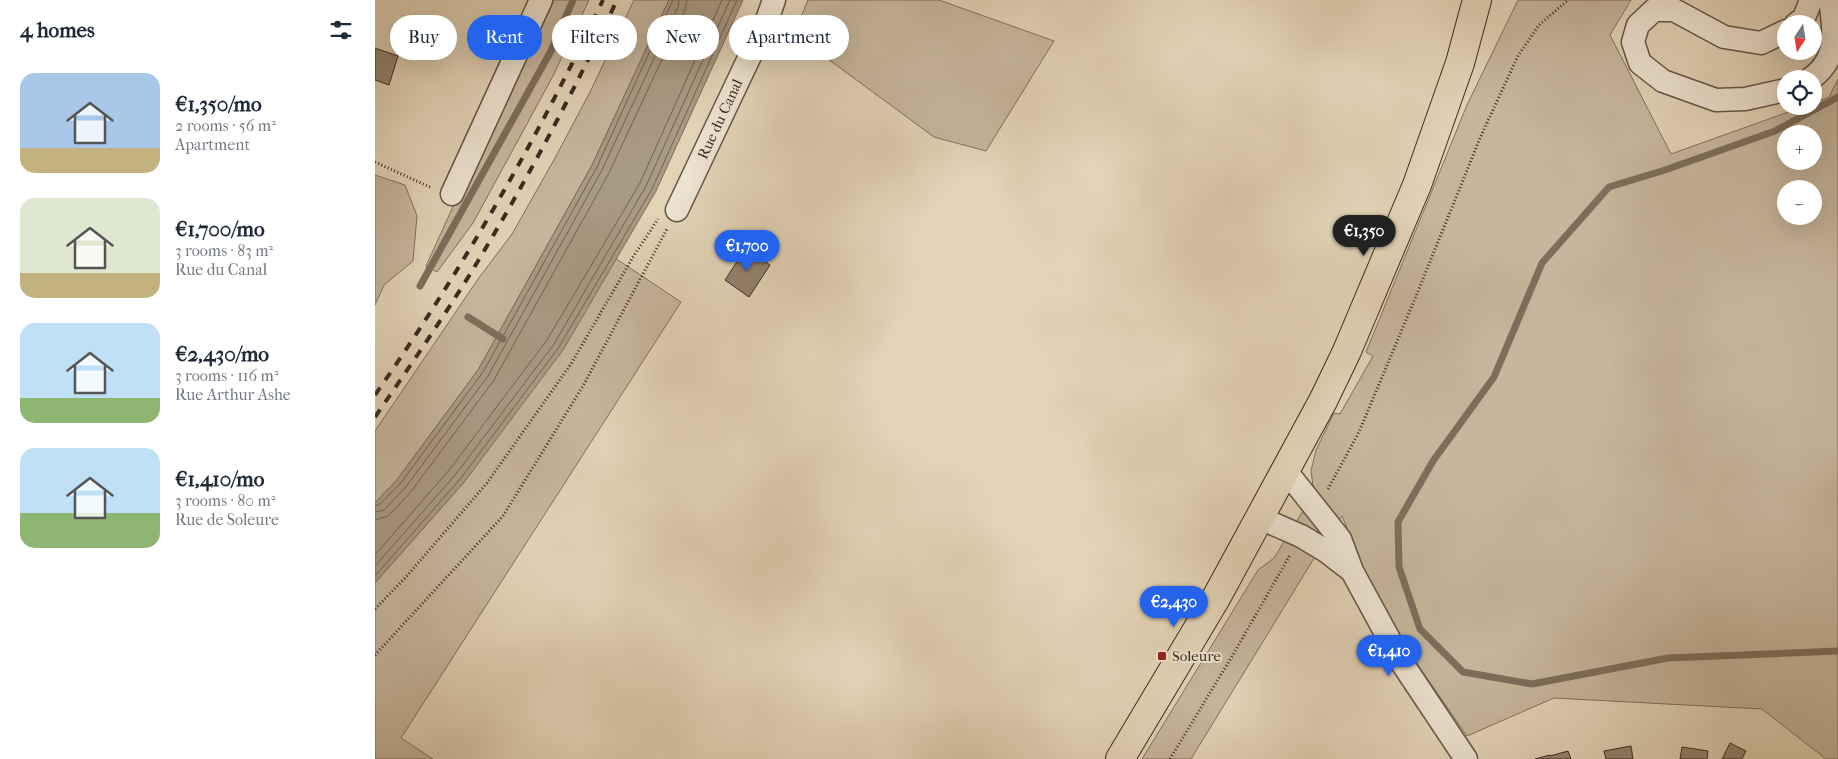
<!DOCTYPE html>
<meta charset="utf-8">
<style>
body{margin:0;font-family:"IM FELL French Canon",serif;background:#f2f2f3;color:#1f2937;height:100vh;display:flex;flex-direction:column;font-size:19px;white-space:nowrap}
*{box-sizing:border-box;margin:0}
p{font-size:16px;color:#747a83}
.icon{flex:none;width:28px;height:28px;fill:none;stroke:currentColor;stroke-width:2;stroke-linecap:round;stroke-linejoin:round}
.map{position:relative;flex:1;overflow:hidden}
.details{display:flex;flex-direction:column;background:#fff;width:375px}
.details>*{flex:none}
.hud{position:absolute;left:15px;top:15px;width:475px;height:45px;display:flex;gap:10px}
.needle{width:32px;rotate:192deg}
.tools{position:absolute;left:1402px;top:15px;display:grid;gap:10px}
.tools a{display:grid;place-items:center;width:45px;height:45px;border-radius:50%;background:#fff;box-shadow:0 5px 20px #0002;font-size:25px}
.price{position:absolute;translate:-50% -42px;padding:0 11px;border-radius:18px;background:#2563eb;color:#fff;font-size:16px;line-height:32px;filter:drop-shadow(0 1px 2px #0008)}
.price::after{content:'';position:absolute;left:50%;top:30px;width:15px;height:11px;margin-left:-8px;background:inherit;clip-path:polygon(0 0,100% 0,50% 100%)}
.price.on{background:#222;color:#fff}
ul{padding:0;list-style:none}
li{display:flex;align-items:center;gap:15px;height:125px;padding:0 20px}
li span{display:grid;place-items:center;flex:none;width:140px;height:100px;border-radius:15px;color:#555}
li>.icon{margin-inline-start:auto}
span .icon{width:60px;height:60px;fill:#fffc;stroke-width:1}
li b{font-size:21px}
h2{display:flex;justify-content:space-between;align-items:center;height:60px;padding:0 20px;font-size:21px}
.tag{padding:0 18px;border-radius:22px;background:#fff;box-shadow:0 5px 20px #0002;font-size:18px;line-height:45px}
.tag.on{background:#2563eb;color:#fff}
main{display:flex;flex:1;min-height:0}
.map>svg:first-child{display:block}
.green{fill:#c6b69d;stroke:#80705e;fill-rule:evenodd}
.water{fill:#a99a84;stroke:#7d6e5c}
.lines{fill:none;stroke-linecap:round;stroke-linejoin:round}
.shore{stroke:#726252;stroke-width:1}
.stream{stroke:#7d6e5c;stroke-width:7}
.building{fill:#92826f;stroke:#3b2b20}
.minor-casing{stroke:#655546;stroke-width:25}
.major-casing{stroke:#3b2b20;stroke-width:30}
.path{stroke:#3b2b20;stroke-width:3;stroke-dasharray:1 2.5;stroke-linecap:butt}
.minor{stroke:#ece2d0;stroke-width:22}
.major{stroke:#e2d3b7;stroke-width:28}
.rail{stroke:#3b2b20;stroke-width:4;stroke-dasharray:9 9;stroke-linecap:butt}
.poi-dot{fill:#8f2418;stroke:#ece2d0;stroke-width:2}
.labels{text-anchor:middle;dominant-baseline:central;stroke-width:4;stroke-linejoin:round;paint-order:stroke}
.street-label{font-size:15px;fill:#3b2b20;stroke:#ece2d0}
.poi-label{font-size:15px;fill:#3b2b20;stroke:#ece2d0;text-anchor:start}
</style>
<main>
<section class="details">
<h2>4 homes<svg class="icon" aria-label="filters" viewBox="0 0 24 24"><path d="M4 7h16M4 17h16"/><circle cx="9" cy="7" r="2"/><circle cx="15" cy="17" r="2"/></svg></h2>
<ul>
<li><span style="background:linear-gradient(#a9c7e8 75%,#c2b280 0)"><svg class="icon" aria-label="home" viewBox="0 0 24 24"><path d="M3 11l9-7 9 7M6 9v11h12V9"/></svg></span><div><b>€1,350/mo</b><p>2 rooms · 56 m²</p><p>Apartment</p></div></li>
<li><span style="background:linear-gradient(#dfe7d0 75%,#c2b280 0)"><svg class="icon" aria-label="home" viewBox="0 0 24 24"><path d="M3 11l9-7 9 7M6 9v11h12V9"/></svg></span><div><b>€1,700/mo</b><p>3 rooms · 83 m²</p><p>Rue du Canal</p></div></li>
<li><span style="background:linear-gradient(#bfe0f5 75%,#8fb573 0)"><svg class="icon" aria-label="home" viewBox="0 0 24 24"><path d="M3 11l9-7 9 7M6 9v11h12V9"/></svg></span><div><b>€2,430/mo</b><p>3 rooms · 116 m²</p><p>Rue Arthur Ashe</p></div></li>
<li><span style="background:linear-gradient(#bfe0f5 65%,#8fb573 0)"><svg class="icon" aria-label="home" viewBox="0 0 24 24"><path d="M3 11l9-7 9 7M6 9v11h12V9"/></svg></span><div><b>€1,410/mo</b><p>3 rooms · 80 m²</p><p>Rue de Soleure</p></div></li>
</ul>
</section>
<div class="map">
<svg width="1463" height="759" viewBox="0 0 1463 759">
<rect width="100%" height="100%" fill="#e2d3b7"/>
<filter id="stains"><feTurbulence type="fractalNoise" baseFrequency=".004" numOctaves="4"/><feColorMatrix values="0 0 0 0 .2 0 0 0 0 .09 0 0 0 0 .02 0 0 0 .5 -.17"/></filter>
<radialGradient id="worn" r=".72"><stop offset=".6" stop-color="#630" stop-opacity="0"/><stop offset="1" stop-color="#630" stop-opacity=".3"/></radialGradient>
<path class="green" d="M172,0H214L178,76L98,223L62,272L51,266Z
M259,0H294L217,165L103,370L21,481L0,503V431L103,279L137,234L180,158L215,92Z
M433,0H564L679,41L611,151L559,137L419,34Z
M1143,0H1256L1235,35L1296,154L1430,106H1439V103L1454,97L1463,79V759H1451L1387,709L1179,698L1092,736L1006,612L967,516L938,560L816,759H767L883,570L899,558L939,493L936,471L941,450L959,413L965,414L998,356L991,352L1092,105ZM1411,134H1439V161H1411ZM1411,189H1439V216H1411Z
M0,175L30,185L42,216L38,261L9,285L0,305Z
M240,258L306,302L26,738L58,759H0V583L90,481Z"/>
<path class="water" d="M294,0H368L281,191L188,350L90,481L0,583V503L21,481L103,370L217,165Z"/>
<g class="lines">
<path class="shore" d="M0,506L5,504L25,484L108,372L222,167L298,0
M0,512L9,510L30,488L113,376L227,170L303,7L304,0
M0,520L13,516L35,493L119,380L234,173L310,10L312,0
M0,555L75,469L172,340L265,183L347,0
M0,566L81,474L179,344L271,186L355,0
M0,576L86,478L184,347L277,189L362,0"/>
<path class="stream" d="M1463,97L1400,131L1290,170L1234,187L1167,263L1119,377L1058,461L1023,522L1024,567L1045,629L1088,672L1157,684L1293,658L1463,651
M45,286L176,51L198,0
M93,317L128,339"/>
</g>
<path class="building" d="M0,48L23,56L14,85L0,80Z
M371,248L395,265L374,297L350,280Z
M1355,743L1371,751L1367,759H1347Z
M1256,746L1258,759H1231L1229,751Z
M1307,747L1333,751L1332,759H1305Z
M1193,751L1196,759H1160L1175,755V756Z"/>
<g class="lines">
<g class="minor-casing">
<path id="minor" d="M1421,24L1429,18L1436,0
M1411,31L1386,43L1349,37L1299,10H1279L1263,25L1258,42L1265,63L1288,81L1341,100L1370,99L1411,90
M1435,79C1463,61 1460,32 1455,0
M77,194L166,0
M302,210L392,20L399,0
M911,471L965,539L977,571L1027,663L1091,759
M885,518L926,536L951,551L977,571"/>
</g>
<g class="major-casing">
<path id="major" d="M745,759L841,598L949,399L972,351L1042,185L1085,63L1102,0"/>
</g>
<path class="path" d="M0,162L57,188
M953,489L984,432L1044,289L1105,138L1143,56L1164,25L1193,0
M0,609L31,577L112,483L196,364L258,257L283,219
M0,655L128,516L208,386L292,229
M795,759L859,653L915,555"/>
<use href="#minor" class="minor"/>
<use href="#major" class="major"/>
<path class="rail" d="M0,395C87,270 163,138 228,0
M0,417C33,369 66,321 97,271C150,184 198,93 242,0"/>
</g>
<rect class="poi-dot" x="782" y="651" width="10" height="10" rx="2.5"/>
<g class="labels">
<g class="street-label">
<text transform="translate(345 119) rotate(-65)">Rue du Canal</text>
</g>
<g class="poi-label">
<text x="797" y="656">Soleure</text>
</g>
</g>
<rect width="100%" height="100%" filter="url(#stains)"/>
<rect width="100%" height="100%" fill="url(#worn)"/>
</svg>
<div class="tools">
<a><svg class="needle" viewBox="-14 -14 28 28"><path d="M0-13l5 13h-10z" fill="#e53935"/><path d="M0 13l5-13h-10z" fill="#747a83"/></svg></a>
<a><svg class="icon" aria-label="locate" viewBox="0 0 24 24"><circle cx="12" cy="12" r="6"/><path d="M12 2v4M12 18v4M2 12h4M18 12h4"/></svg></a>
<a>+</a>
<a>−</a>
</div>
<b class="price on" style="left:989px;top:257px">€1,350</b>
<b class="price" style="left:372px;top:272px">€1,700</b>
<b class="price" style="left:799px;top:628px">€2,430</b>
<b class="price" style="left:1014px;top:677px">€1,410</b>
<div class="hud">
<a class="tag">Buy</a>
<a class="tag on">Rent</a>
<a class="tag">Filters</a>
<a class="tag">New</a>
<a class="tag">Apartment</a>
</div>
</div>
</main>
